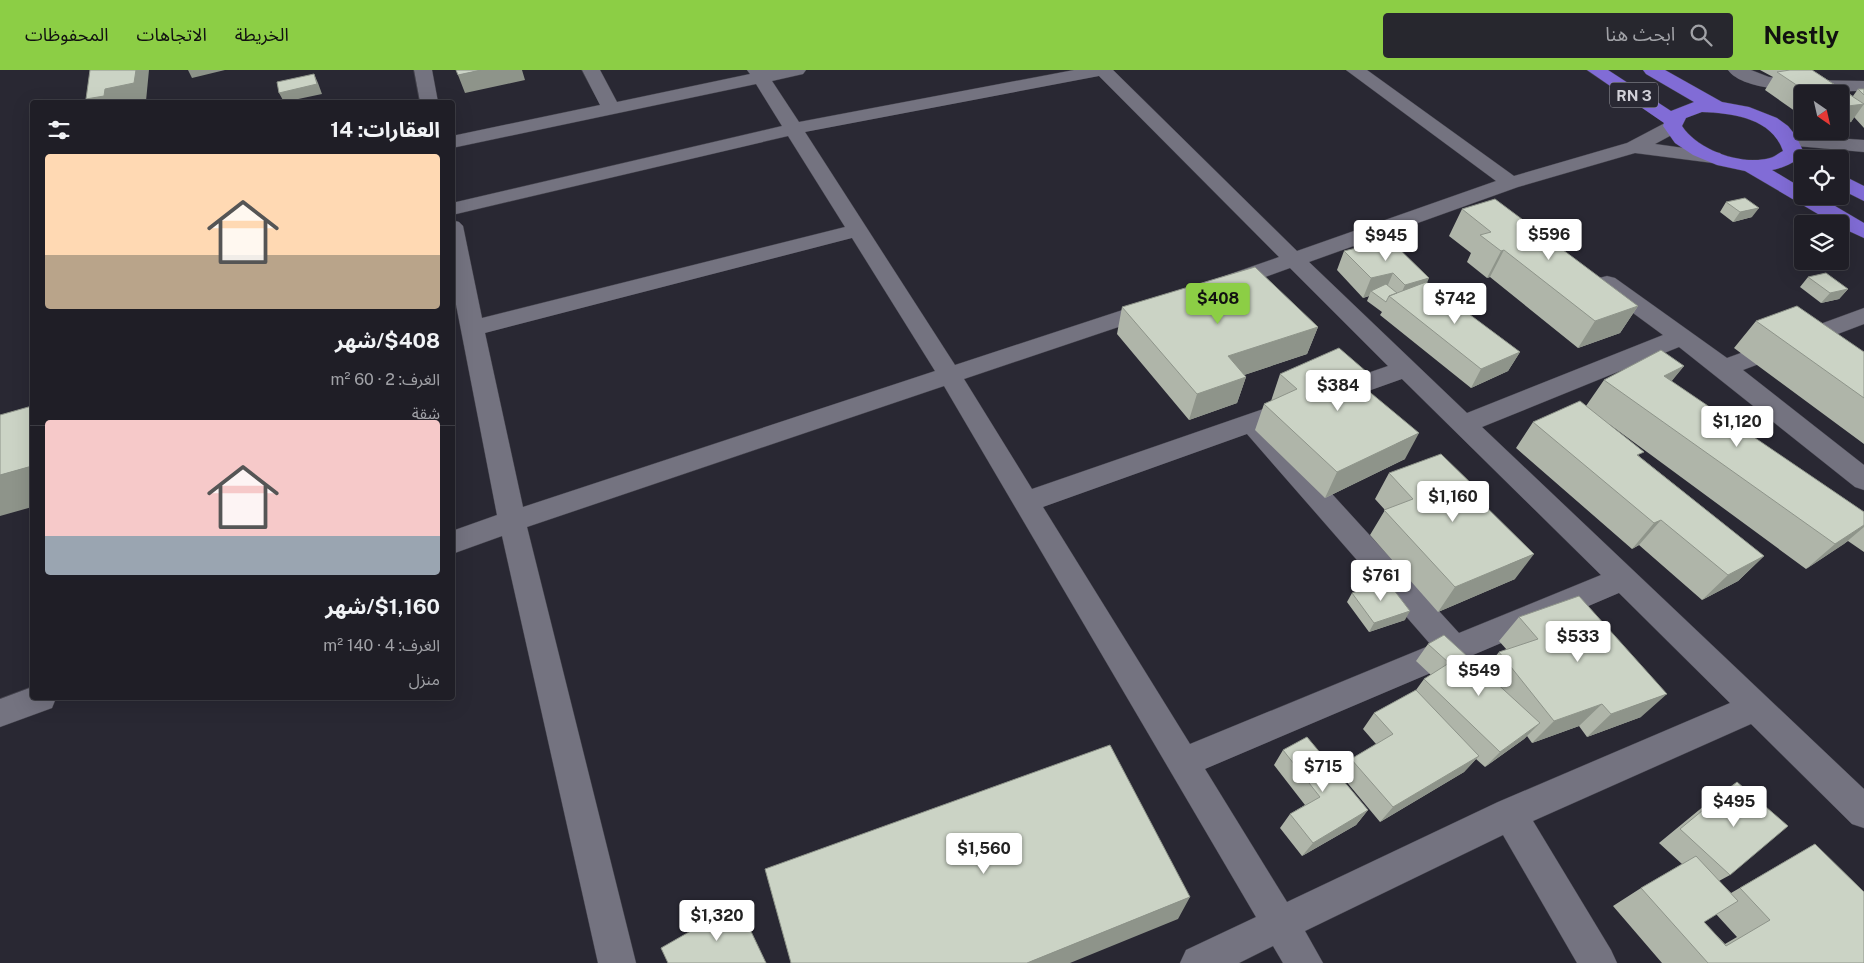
<!DOCTYPE html>
<html lang="ar">
<meta charset="utf-8">
<style>
body{margin:0;font-family:"Public Sans","Noto Sans Arabic",sans-serif;background:#27272e;color:#f1f3f6;direction:rtl;height:100vh;display:flex;flex-direction:column;font-size:19px;white-space:nowrap}
*{box-sizing:border-box;margin:0}
p{font-size:16px;color:#a1a2a7}
.icon{flex:none;width:28px;height:28px;fill:none;stroke:currentColor;stroke-width:2;stroke-linecap:round;stroke-linejoin:round}
.map{position:relative;flex:1;overflow:hidden;direction:ltr}
.details{position:absolute;left:30px;top:30px;width:425px;height:600px;display:flex;flex-direction:column;background:#1f1e26;border-radius:5px;box-shadow:0 5px 20px #0002,0 0 0 1px #3c3c43;direction:rtl}
.details>*{flex:none}
.needle{width:32px;rotate:146deg}
.buttons{position:absolute;left:1794px;top:15px;display:grid;gap:10px}
.buttons a{display:grid;place-items:center;width:55px;height:55px;border-radius:5px;background:#1f1e26;box-shadow:0 5px 20px #0002,0 0 0 1px #3c3c43;font-size:25px}
.price{position:absolute;translate:-50% -42px;padding:0 11px;border-radius:5px;background:#fff;color:#222;font-size:16px;line-height:32px;filter:drop-shadow(0 1px 2px #0008)}
.price::after{content:'';position:absolute;left:50%;top:30px;width:15px;height:11px;margin-left:-8px;background:inherit;clip-path:polygon(0 0,100% 0,50% 100%)}
.price.current{background:#8cce45;color:#111}
ul{padding:0;list-style:none}
li{display:grid;align-content:center;gap:10px;height:265px;padding:0 15px}
li+li{border-top:1px solid #3c3c43}
li span{display:grid;place-items:center;height:155px;border-radius:5px;color:#555}
li>.icon{margin-inline-start:auto}
span .icon{width:90px;height:90px;fill:#fffc;stroke-width:1}
li b{font-size:21px}
h2{display:flex;justify-content:space-between;align-items:center;height:60px;padding:0 15px;font-size:21px}
header{display:flex;align-items:center;gap:30px;box-sizing:border-box;height:70px;padding:0 25px;background:#8cce45;color:#111}
header strong{font-size:24px}
nav{display:flex;gap:28px;margin-inline-start:auto;font-size:18px}
.search{width:350px;height:45px;background:#27272e;display:flex;align-items:center;gap:12px;box-sizing:border-box;padding:0 18px;border-radius:5px;color:#a1a2a7;font-size:19px}
.map>svg:first-child{display:block}
.lines{fill:none;stroke-linecap:round;stroke-linejoin:round}
.minor-casing{stroke:#44434c;stroke-width:1}
.highway-casing{stroke:#44434c;stroke-width:1}
.minor{fill:#747380;fill-rule:evenodd}
.highway{fill:#816cd6;fill-rule:evenodd}
.wall{fill:#afb5a9;fill-rule:evenodd}
.shaded-wall{fill:#8e948a}
.building{fill:#cbd3c5;stroke:#8e948a}
.labels{text-anchor:middle;dominant-baseline:central;stroke-width:5;stroke-linejoin:round;paint-order:stroke}
.shield{fill:#292833;stroke:#9f9ea7;stroke-width:1}
.shield-label{font-size:15px;font-weight:bold;fill:#d2d1d9}
</style>
<header>
<strong>Nestly</strong>
<div class="search"><svg class="icon" aria-label="search" viewBox="0 0 24 24"><circle cx="10" cy="10" r="6"/><path d="M15 15l6 6"/></svg>ابحث هنا</div>
<nav><a>الخريطة</a><a>الاتجاهات</a><a>المحفوظات</a></nav>
</header>
<div class="map">
<svg width="1864" height="893" viewBox="0 0 1864 893">
<rect width="100%" height="100%" fill="#292833"/>
<g class="lines">
<g class="minor-casing">
<path id="minor" d="M414,0H432L438,32H420Z
M582,0H600L617,32L750,4L747,0H806L803,4L772,11L799,52L1074,0H1113L1297,181L1496,111L1346,0H1367L1514,106L1627,73L1665,53H1679L1682,57L1679,61L1655,74L1720,83L1723,87L1720,91L1713,93L1635,83L1518,117L1309,192L1467,343L1663,265L1599,218L1596,213L1599,208L1607,206L1615,208L1727,288L1864,238V254L1743,300L1864,395V420L1855,417L1679,277L1482,357L1864,719V758L1852,754L1751,654L1533,751L1611,880L1617,893H1577L1503,765L1305,861L1323,893H1283L1273,876L1239,893H1180L1186,880L1256,847L944,316L527,457L636,893H598L502,466L452,484V461L497,445L452,214V150L459,152L463,156L482,248L845,157L788,66L452,145V133L782,56L756,14L452,78V66L600,35ZM1099,6L1279,187L1216,209L1213,214L1216,219L1224,221L1232,219L1290,198L1388,296L1032,419L964,309L1163,242L1166,237L1163,232L1155,230L1147,232L955,295L805,62ZM852,168L935,301L523,437L485,263ZM1402,309L1601,505L1459,563L1270,356ZM1247,364L1431,575L1190,674L1043,437ZM1619,523L1730,633L1498,732L1287,832L1205,699Z
M1728,0H1751L1769,7L1799,10L1864,11V21C1834,21 1746,26 1728,0Z
M1792,65L1864,70V82L1785,75L1782,71L1785,67Z
M32,617V628H56L52,638L0,657V629Z"/>
</g>
<g class="highway-casing">
<path id="highway" d="M1587,0H1608L1671,41L1694,32L1646,4L1643,0H1665L1722,32L1749,37L1777,48L1788,56L1796,66L1804,83C1797,92 1783,98 1772,100L1802,118V126H1818L1864,153V168L1840,157V154H1835L1745,101L1717,95L1693,85L1675,73L1663,56L1664,53ZM1702,42C1732,43 1772,48 1783,81C1779,83 1774,87 1770,88C1741,96 1698,80 1682,56L1686,48Z
M1840,104L1864,116V131L1840,119Z"/>
</g>
<use href="#minor" class="minor"/>
<use href="#highway" class="highway"/>
</g>
<path class="wall" d="M1760,0H1812L1853,26L1858,19H1864V58L1854,47L1851,52L1840,54V24H1802V46L1765,20L1773,7Z
M1726,132L1752,147L1733,152L1720,142Z
M1462,139L1638,236L1620,263L1578,278L1490,207L1487,208L1467,192L1471,183L1449,166Z
M1344,181L1427,213L1520,282L1508,301L1471,318L1380,245L1382,242L1367,231L1369,226L1363,228L1337,200Z
M1808,207L1848,219L1839,229L1821,233L1800,217Z
M1122,237L1318,257L1307,284L1244,305L1246,307L1237,333L1189,350L1117,264Z
M1756,251L1864,282V374L1734,278Z
M1684,296L1671,311L1864,442V482L1848,471L1806,499L1609,354L1640,387L1764,486L1738,511L1702,530L1639,475L1632,479L1516,378L1533,352L1586,336L1604,310Z
M1368,303L1362,315L1405,389L1325,428L1255,360L1264,334L1271,331L1280,304Z
M1389,403L1475,425L1515,509L1438,542L1370,465L1385,440L1375,429Z
M1352,523L1405,550L1369,562L1347,532Z
M1519,547L1641,647L1587,667L1579,656L1532,673L1527,666L1524,669L1485,697L1476,689L1464,702L1380,752L1340,704L1351,689L1376,674L1363,659L1374,643L1416,620L1424,609L1431,605L1416,591L1428,574L1483,601L1499,582L1507,580L1499,571Z
M1283,680L1368,740L1356,755L1302,786L1280,758L1290,744L1305,735L1274,695Z
M1737,712L1730,805L1719,811L1731,823L1815,774L1864,893H1662L1613,836L1641,818L1682,794L1659,773L1716,726ZM1716,844L1737,867L1725,874L1704,852Z"/>
<path class="shaded-wall" d="M136,0H149L146,31L140,32H88L86,29Z
M188,0H225L192,8Z
M481,0H522L525,10L465,23L458,5Z
M314,4L318,13L322,24L284,32L279,23Z
M1864,34L1851,52L1840,54V37Z
M1759,138L1752,147L1733,152L1740,142Z
M1504,180L1490,207L1487,208L1501,181Z
M1393,203L1385,222L1371,221L1369,226L1363,228L1371,208Z
M1429,208L1421,228H1399L1405,215Z
M1848,219L1839,229L1821,233L1830,223Z
M1638,236L1620,263L1578,278L1595,251Z
M1318,257L1307,284L1220,313L1228,286Z
M1520,282L1508,301L1471,318L1481,299Z
M1684,296L1663,322L1664,306Z
M1368,303L1356,330L1354,309Z
M1246,307L1237,333L1189,350L1197,324Z
M1419,363L1405,389L1325,428L1337,402Z
M32,396V437L0,446V405Z
M1661,450L1639,475L1632,479L1654,453Z
M1864,455V457L1844,474L1806,499L1835,474Z
M1534,484L1515,509L1438,542L1455,517Z
M1764,486L1738,511L1702,530L1728,505Z
M1410,541L1405,550L1369,562L1374,553Z
M1667,624L1641,647L1587,667L1611,644Z
M1602,634L1579,656L1532,673L1554,651Z
M1540,653L1524,669L1485,697L1500,682Z
M1479,686L1464,702L1380,752L1393,737Z
M1368,740L1356,755L1302,786L1313,773Z
M1190,827L1178,849L1070,893H1027Z"/>
<path class="building" d="M90,0H136L134,13L105,19L104,26L86,29Z
M456,0H481L458,5Z
M1790,0H1812L1864,34L1840,37V24H1810L1777,2Z
M314,4L317,14L279,23L277,12Z
M1858,19H1864V25Z
M32,87V101L30,102Z
M1745,128L1759,138L1740,142L1726,132Z
M1495,129L1638,236L1595,251L1504,180L1501,181L1480,165L1491,162L1462,139Z
M1390,170L1429,208L1405,215L1393,203L1371,208L1344,181Z
M1255,197L1318,257L1228,286L1246,307L1197,324L1122,237Z
M1826,203L1848,219L1830,223L1808,207Z
M1426,212L1520,282L1481,299L1389,226Z
M1386,214L1397,223L1389,226L1386,232L1371,221Z
M1797,236L1864,282V328L1756,251Z
M1339,278L1368,303L1354,309L1419,363L1337,402L1264,334L1297,319L1280,304Z
M1661,280L1684,296L1664,306L1864,442V455L1835,474L1604,310Z
M1580,331L1644,382L1637,385L1764,486L1728,505L1661,450L1654,453L1533,352Z
M32,336V396L0,405V345Z
M1441,384L1478,420L1472,423L1534,484L1455,517L1384,440L1413,429L1389,403Z
M1387,511L1410,541L1374,553L1352,523Z
M1579,526L1667,624L1611,644L1602,634L1554,651L1499,582L1538,569L1519,547Z
M1444,565L1540,653L1500,682L1424,609L1449,593L1428,574Z
M1416,620L1479,686L1393,737L1351,689L1393,664L1374,643Z
M1307,667L1368,740L1313,773L1290,744L1320,727L1283,680Z
M1110,675L1190,827L1027,893H791L765,799Z
M1737,712L1788,756L1730,805L1680,759Z
M1815,774L1864,822V893H1708L1641,818L1696,786L1738,831L1704,852L1726,876L1770,850L1740,818Z
M738,834L766,893H668L661,878Z"/>
<g class="labels">
<rect class="shield" x="1610" y="12.5" width="48" height="25" rx="4"/>
<g class="shield-label">
<text x="1634" y="25">RN 3</text>
</g>
</g>
</svg>
<div class="buttons">
<a><svg class="needle" viewBox="-14 -14 28 28"><path d="M0-13l5 13h-10z" fill="#e53935"/><path d="M0 13l5-13h-10z" fill="#a1a2a7"/></svg></a>
<a><svg class="icon" aria-label="locate" viewBox="0 0 24 24"><circle cx="12" cy="12" r="6"/><path d="M12 2v4M12 18v4M2 12h4M18 12h4"/></svg></a>
<a><svg class="icon" aria-label="layers" viewBox="0 0 24 24"><path d="M12 4l9 5-9 5-9-5zM3 14l9 5 9-5"/></svg></a>
</div>
<b class="price" style="left:1549px;top:191px">$596</b>
<b class="price" style="left:1386px;top:192px">$945</b>
<b class="price current" style="left:1218px;top:255px">$408</b>
<b class="price" style="left:1455px;top:255px">$742</b>
<b class="price" style="left:1338px;top:342px">$384</b>
<b class="price" style="left:1737px;top:378px">$1,120</b>
<b class="price" style="left:1453px;top:453px">$1,160</b>
<b class="price" style="left:1381px;top:532px">$761</b>
<b class="price" style="left:1578px;top:593px">$533</b>
<b class="price" style="left:1479px;top:627px">$549</b>
<b class="price" style="left:1323px;top:723px">$715</b>
<b class="price" style="left:1734px;top:758px">$495</b>
<b class="price" style="left:984px;top:805px">$1,560</b>
<b class="price" style="left:717px;top:872px">$1,320</b>
<section class="details">
<h2>العقارات: 14<svg class="icon" aria-label="filters" viewBox="0 0 24 24"><path d="M4 7h16M4 17h16"/><circle cx="9" cy="7" r="2"/><circle cx="15" cy="17" r="2"/></svg></h2>
<ul>
<li><span style="background:linear-gradient(#ffd9b3 65%,#b9a48a 0)"><svg class="icon" aria-label="home" viewBox="0 0 24 24"><path d="M3 11l9-7 9 7M6 9v11h12V9"/></svg></span><div><b>$408/شهر</b><p>الغرف: 2 · 60 m²</p><p>شقة</p></div></li>
<li><span style="background:linear-gradient(#f6c9c9 75%,#9aa5b1 0)"><svg class="icon" aria-label="home" viewBox="0 0 24 24"><path d="M3 11l9-7 9 7M6 9v11h12V9"/></svg></span><div><b>$1,160/شهر</b><p>الغرف: 4 · 140 m²</p><p>منزل</p></div></li>
</ul>
</section>
</div>
